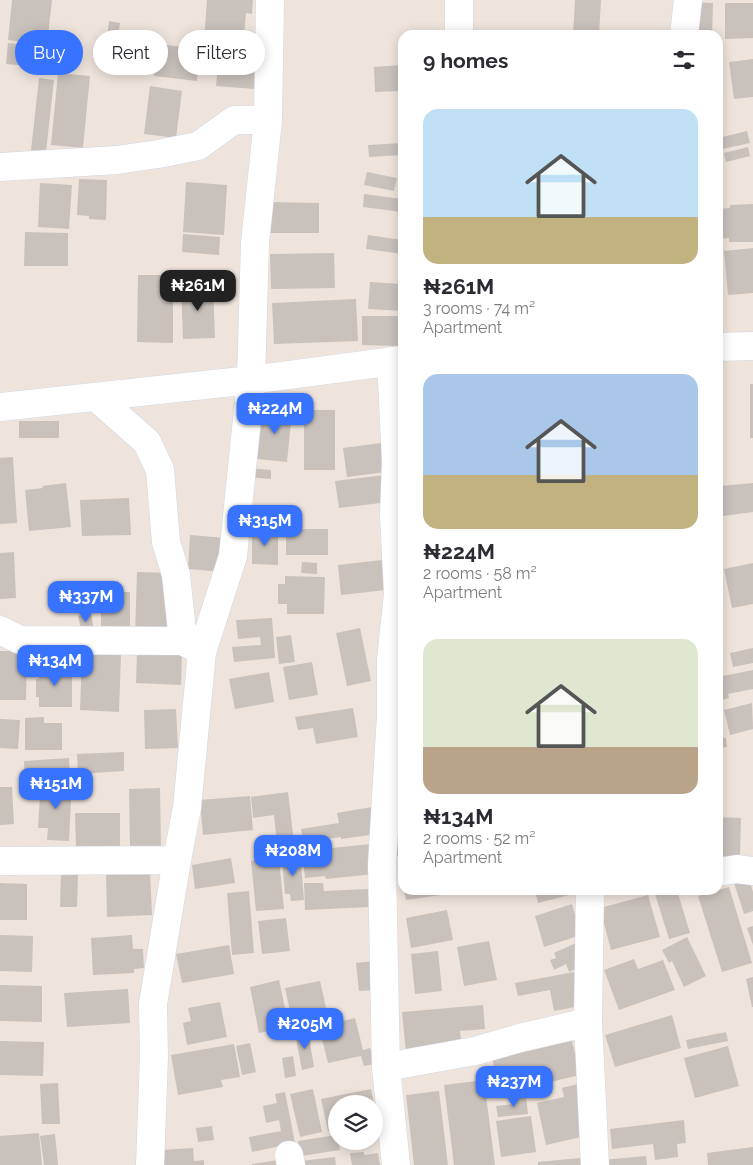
<!DOCTYPE html>
<meta charset="utf-8">
<style>
body{margin:0;font-family:Raleway,sans-serif;background:#f7f7f7;color:#2b2b33;height:100vh;display:flex;flex-direction:column;font-size:19px;white-space:nowrap}
*{box-sizing:border-box;margin:0}
p{font-size:16px;color:#7c7c81}
.icon{flex:none;width:28px;height:28px;fill:none;stroke:currentColor;stroke-width:2;stroke-linecap:round;stroke-linejoin:round}
.map{position:relative;flex:1;overflow:hidden}
.drawer{position:absolute;left:398px;top:30px;width:325px;height:865px;display:flex;flex-direction:column;background:#fff;border-radius:15px;box-shadow:0 2px 12px #0003}
.drawer>*{flex:none}
.top-card{position:absolute;left:15px;top:30px;width:308px;height:45px;display:flex;gap:10px}
.fabs{position:absolute;left:328px;top:1095px;display:grid;gap:10px}
.fabs a{display:grid;place-items:center;width:55px;height:55px;border-radius:50%;background:#fff;box-shadow:0 2px 12px #0003;font-size:25px}
.price{position:absolute;translate:-50% -42px;padding:0 11px;border-radius:10px;background:#3873ff;color:#fff;font-size:16px;line-height:32px;filter:drop-shadow(0 1px 2px #0008)}
.price::after{content:'';position:absolute;left:50%;top:30px;width:15px;height:11px;margin-left:-8px;background:inherit;clip-path:polygon(0 0,100% 0,50% 100%)}
.price.current{background:#222;color:#fff}
ul{padding:0;list-style:none}
li{display:grid;align-content:center;gap:10px;height:265px;padding:0 25px}
li span{display:grid;place-items:center;height:155px;border-radius:15px;color:#555}
li>.icon{margin-inline-start:auto}
span .icon{width:90px;height:90px;fill:#fffc;stroke-width:1}
li b{font-size:21px}
h2{display:flex;justify-content:space-between;align-items:center;height:60px;padding:0 25px;font-size:21px}
.pill{padding:0 18px;border-radius:22px;background:#fff;box-shadow:0 2px 12px #0003;font-size:18px;line-height:45px}
.pill.current{background:#3873ff;color:#fff}
.map>svg:first-child{display:block}
.building{fill:#c9c1bc}
.lines{fill:none;stroke-linecap:round;stroke-linejoin:round}
.minor-casing{stroke:#d1d7e5;stroke-width:29}
.minor{stroke:#fff;stroke-width:28}
</style>
<div class="map">
<svg width="753" height="1165" viewBox="0 0 753 1165">
<rect width="100%" height="100%" fill="#eee4dc"/>
<path class="building" d="M12,0H52L47,45L8,40Z
M207,0H253L252,14L246,13L243,46L204,42Z
M575,0H601L599,35H573Z
M694,2L713,3L712,35H693Z
M725,3H753V38L725,39Z
M109,21L120,23L119,30L132,31L131,36L151,38L148,63L105,57Z
M8,43L44,47L42,67L6,64Z
M158,44L200,49L197,81L154,76Z
M219,53L256,56L254,89L216,86Z
M753,59V97L734,99L729,62Z
M402,65V91L375,92L374,67Z
M58,73L90,76L83,148L51,145Z
M39,78L54,80L46,152L31,150Z
M150,86L182,91L176,138L144,134Z
M399,110H402V136H400Z
M747,131L750,143L718,150V138Z
M402,143V155L369,157L368,145Z
M748,147L750,156L726,162L724,153Z
M367,172L397,178L394,191L364,185Z
M402,173V193L398,192Z
M79,179L107,180L106,220L89,219V216L77,215Z
M186,182L227,185L224,235L183,232Z
M40,183L72,185L69,229L38,227Z
M364,194L402,199V212L363,207Z
M268,202L319,203V233H268Z
M753,204V242H729V238L718,239V209L730,208V205Z
M25,232L68,233V266H24Z
M183,234L220,237L219,255L182,252Z
M368,235L402,240V254L366,249Z
M753,248V293L728,295L724,251Z
M334,253L335,288L271,289L270,254Z
M138,275H173V343L137,342Z
M370,282L402,284V311L368,309Z
M213,284L215,338L183,339L181,285Z
M356,299L358,341L274,344L272,303Z
M720,306L723,320L718,322V307Z
M362,316H398V346L362,345Z
M750,384H753V438H750Z
M263,408L292,412L287,462L257,459Z
M304,410H335V470H304Z
M19,421H59V438H19Z
M381,443L386,472L347,477L343,448Z
M13,457L17,523L0,524V458Z
M249,468L271,470V479L248,477Z
M385,475L389,502L339,508L335,481Z
M66,483L71,527L29,531L25,490L43,488L42,486Z
M753,483V512L723,516L720,486Z
M129,498L131,535L82,536L80,500Z
M286,529H328V555H286Z
M252,530H278V565L252,564Z
M190,535L225,538L223,572L188,569Z
M14,552L16,598L0,599V553Z
M382,560L386,590L341,595L338,565Z
M302,562L317,563V574L301,573Z
M753,563V604L732,608L724,569Z
M137,572L171,573L169,635L135,634Z
M285,576L325,577L324,614H287V604H278V584H285Z
M101,592H130V630H101Z
M91,613L94,631L82,633L78,616Z
M272,618L275,658L234,662L232,647L261,645L260,637L238,639L236,620Z
M360,628L371,681L347,686L336,633Z
M291,635L295,662L279,664L276,637Z
M753,648V663L733,667L730,653Z
M0,651H27L26,700H0Z
M137,652L182,653L181,685L136,683Z
M82,653L121,654L119,712L80,710Z
M312,662L318,695L289,700L283,667Z
M39,667H72V707H39V697H36V679H39Z
M753,670V689L728,694L729,698L718,701V677Z
M269,672L274,702L235,709L229,679Z
M752,703L753,729L730,735L724,710Z
M353,708L358,737L316,744L313,728L298,730L295,717Z
M176,709L178,748L145,749L144,710Z
M44,717V723H62V750H25V718Z
M0,719L20,720L18,749L0,748Z
M726,738L727,747L718,748V739Z
M124,752V771L78,774L77,754Z
M69,758L70,777L25,780L24,761Z
M49,780L72,781L69,841L47,840L48,828H38L40,795L48,796Z
M0,787H12L14,824L0,825Z
M160,788L161,848H130L129,789Z
M288,792L294,842L277,844L274,815L253,818L251,797Z
M250,796L253,830L203,835L200,800Z
M372,807L377,834L341,839V837L303,842L301,829L339,823L337,813Z
M75,813H120V850L76,851Z
M718,817L741,818L740,857L718,856Z
M395,825H402V856H395Z
M371,844L374,874L326,879L325,876L305,878L302,851Z
M300,852L304,900L291,901L290,894H285L282,860L287,859V853Z
M231,858L235,883L195,889L192,865Z
M279,859L284,909L256,911L251,861Z
M150,871L152,915L107,917L106,873Z
M61,874L78,875L77,907H60Z
M749,879L753,892V911L744,914L734,883Z
M0,883L27,884V920H0Z
M304,883H323L324,891L368,889L370,907L305,910Z
M729,887L752,963L722,972L698,896Z
M404,890H448V894L406,900Z
M461,890H495V891L462,895Z
M535,890H580L581,892L538,903Z
M667,890H677L690,933L669,939L655,894Z
M249,891L254,953L232,955L227,893Z
M648,895L660,937L611,950L600,908Z
M572,904L581,935L544,947L535,916Z
M447,910L453,940L411,948L406,918Z
M286,918L290,951L262,954L258,921Z
M753,926V945L747,928Z
M0,935L33,936L32,972L0,971Z
M132,935L133,949H143L144,968L134,969V973L93,975L91,938Z
M687,937L706,976L684,987L672,961L669,963L662,950Z
M489,941L497,980L464,986L457,947Z
M578,942L582,966L569,972L566,964L554,970L550,960L556,958L554,953Z
M229,945L234,974L182,983L176,954Z
M438,951L442,991L415,994L411,954Z
M634,959L638,969L663,960L675,990L619,1010L604,970Z
M375,961L377,990L359,991L356,963Z
M574,972L580,1006L554,1011L550,990L518,996L515,983Z
M753,977V1007H752L746,979Z
M279,980L289,1027L259,1033L250,987Z
M320,981L327,1012L292,1020L285,988Z
M0,985L42,986V1022L0,1021Z
M128,989L130,1023L67,1027L64,993Z
M220,1002L227,1037L187,1045L183,1023L191,1021L188,1008Z
M483,1005L485,1029L460,1031L462,1048L406,1053L402,1012Z
M672,1015L681,1048L615,1067L605,1035Z
M355,1018L363,1050L370,1048L374,1064L364,1066L361,1056L328,1063L319,1027Z
M308,1031L314,1067L302,1070L295,1033Z
M726,1032L728,1041L688,1049L686,1040Z
M0,1041L44,1042L43,1076L0,1075Z
M572,1041L580,1075L504,1093L499,1074H496L492,1059Z
M250,1043L256,1072L242,1075L236,1046Z
M234,1044L240,1077L221,1080L223,1087L178,1095L171,1055Z
M728,1046L739,1086L695,1098L684,1058Z
M293,1056L296,1076L285,1078L282,1058Z
M484,1080L495,1165H454L444,1085Z
M58,1083L60,1124H42L40,1084Z
M578,1084L590,1135L546,1145L537,1103L564,1097L562,1088Z
M313,1089L322,1132L300,1137L290,1094Z
M371,1089L374,1104H336V1129L328,1131L321,1099Z
M439,1091L448,1165H414L406,1095Z
M285,1092L295,1143L252,1152L249,1137L281,1131L279,1120L266,1123L263,1106L277,1103L275,1094Z
M526,1097L528,1114L498,1117L496,1106L514,1104L513,1099Z
M531,1116L536,1152L501,1157L496,1121Z
M684,1120L686,1143L677,1144L678,1157L655,1160L653,1144L612,1149L610,1129Z
M212,1126L214,1140L198,1142L196,1128Z
M39,1133L42,1165H0V1136Z
M55,1134L58,1165H44L40,1136Z
M336,1135V1141H338L340,1150L301,1156L298,1141Z
M753,1147V1165H708L707,1153Z
M193,1148L194,1161L204,1160V1165H162L161,1150Z
M364,1152V1155L378,1153L380,1165H352L350,1153Z
M646,1156L647,1165H602V1160Z
M335,1157L336,1165H301V1161Z
M580,1158L581,1165H538V1162Z
M278,1160L279,1165H252V1164Z"/>
<g class="lines">
<g class="minor-casing">
<path id="minor" d="M459,35V0
M684,35L688,0
M0,167L117,160L158,154L198,146L234,120H268L270,0
M718,347L753,346
M391,361L396,461L394,516L398,594L391,659V715L382,865L386,1067L396,1165
M97,398L147,442L160,470L166,542L176,575L183,641L202,652
M0,407L251,380L402,360
M0,630L20,640L183,641
M0,861L177,860
M718,872L737,869L753,871
M590,890L588,1022L595,1165
M386,1067L475,1051L520,1038L588,1022
M289,1155L291,1165
M150,1165L154,1057L153,1004L177,860L187,808L202,652L233,556L251,380L255,243L268,120"/>
</g>
<use href="#minor" class="minor"/>
</g>
</svg>
<div class="fabs">
<a><svg class="icon" aria-label="layers" viewBox="0 0 24 24"><path d="M12 4l9 5-9 5-9-5zM3 14l9 5 9-5"/></svg></a>
</div>
<b class="price current" style="left:198px;top:312px">₦261M</b>
<b class="price" style="left:275px;top:435px">₦224M</b>
<b class="price" style="left:265px;top:547px">₦315M</b>
<b class="price" style="left:86px;top:623px">₦337M</b>
<b class="price" style="left:55px;top:687px">₦134M</b>
<b class="price" style="left:56px;top:810px">₦151M</b>
<b class="price" style="left:293px;top:877px">₦208M</b>
<b class="price" style="left:305px;top:1050px">₦205M</b>
<b class="price" style="left:514px;top:1108px">₦237M</b>
<div class="top-card">
<a class="pill current">Buy</a>
<a class="pill">Rent</a>
<a class="pill">Filters</a>
</div>
<section class="drawer">
<h2>9 homes<svg class="icon" aria-label="filters" viewBox="0 0 24 24"><path d="M4 7h16M4 17h16"/><circle cx="9" cy="7" r="2"/><circle cx="15" cy="17" r="2"/></svg></h2>
<ul>
<li><span style="background:linear-gradient(#bfe0f5 70%,#c2b280 0)"><svg class="icon" aria-label="home" viewBox="0 0 24 24"><path d="M3 11l9-7 9 7M6 9v11h12V9"/></svg></span><div><b>₦261M</b><p>3 rooms · 74 m²</p><p>Apartment</p></div></li>
<li><span style="background:linear-gradient(#a9c7e8 65%,#c2b280 0)"><svg class="icon" aria-label="home" viewBox="0 0 24 24"><path d="M3 11l9-7 9 7M6 9v11h12V9"/></svg></span><div><b>₦224M</b><p>2 rooms · 58 m²</p><p>Apartment</p></div></li>
<li><span style="background:linear-gradient(#dfe7d0 70%,#b9a48a 0)"><svg class="icon" aria-label="home" viewBox="0 0 24 24"><path d="M3 11l9-7 9 7M6 9v11h12V9"/></svg></span><div><b>₦134M</b><p>2 rooms · 52 m²</p><p>Apartment</p></div></li>
</ul>
</section>
</div>
